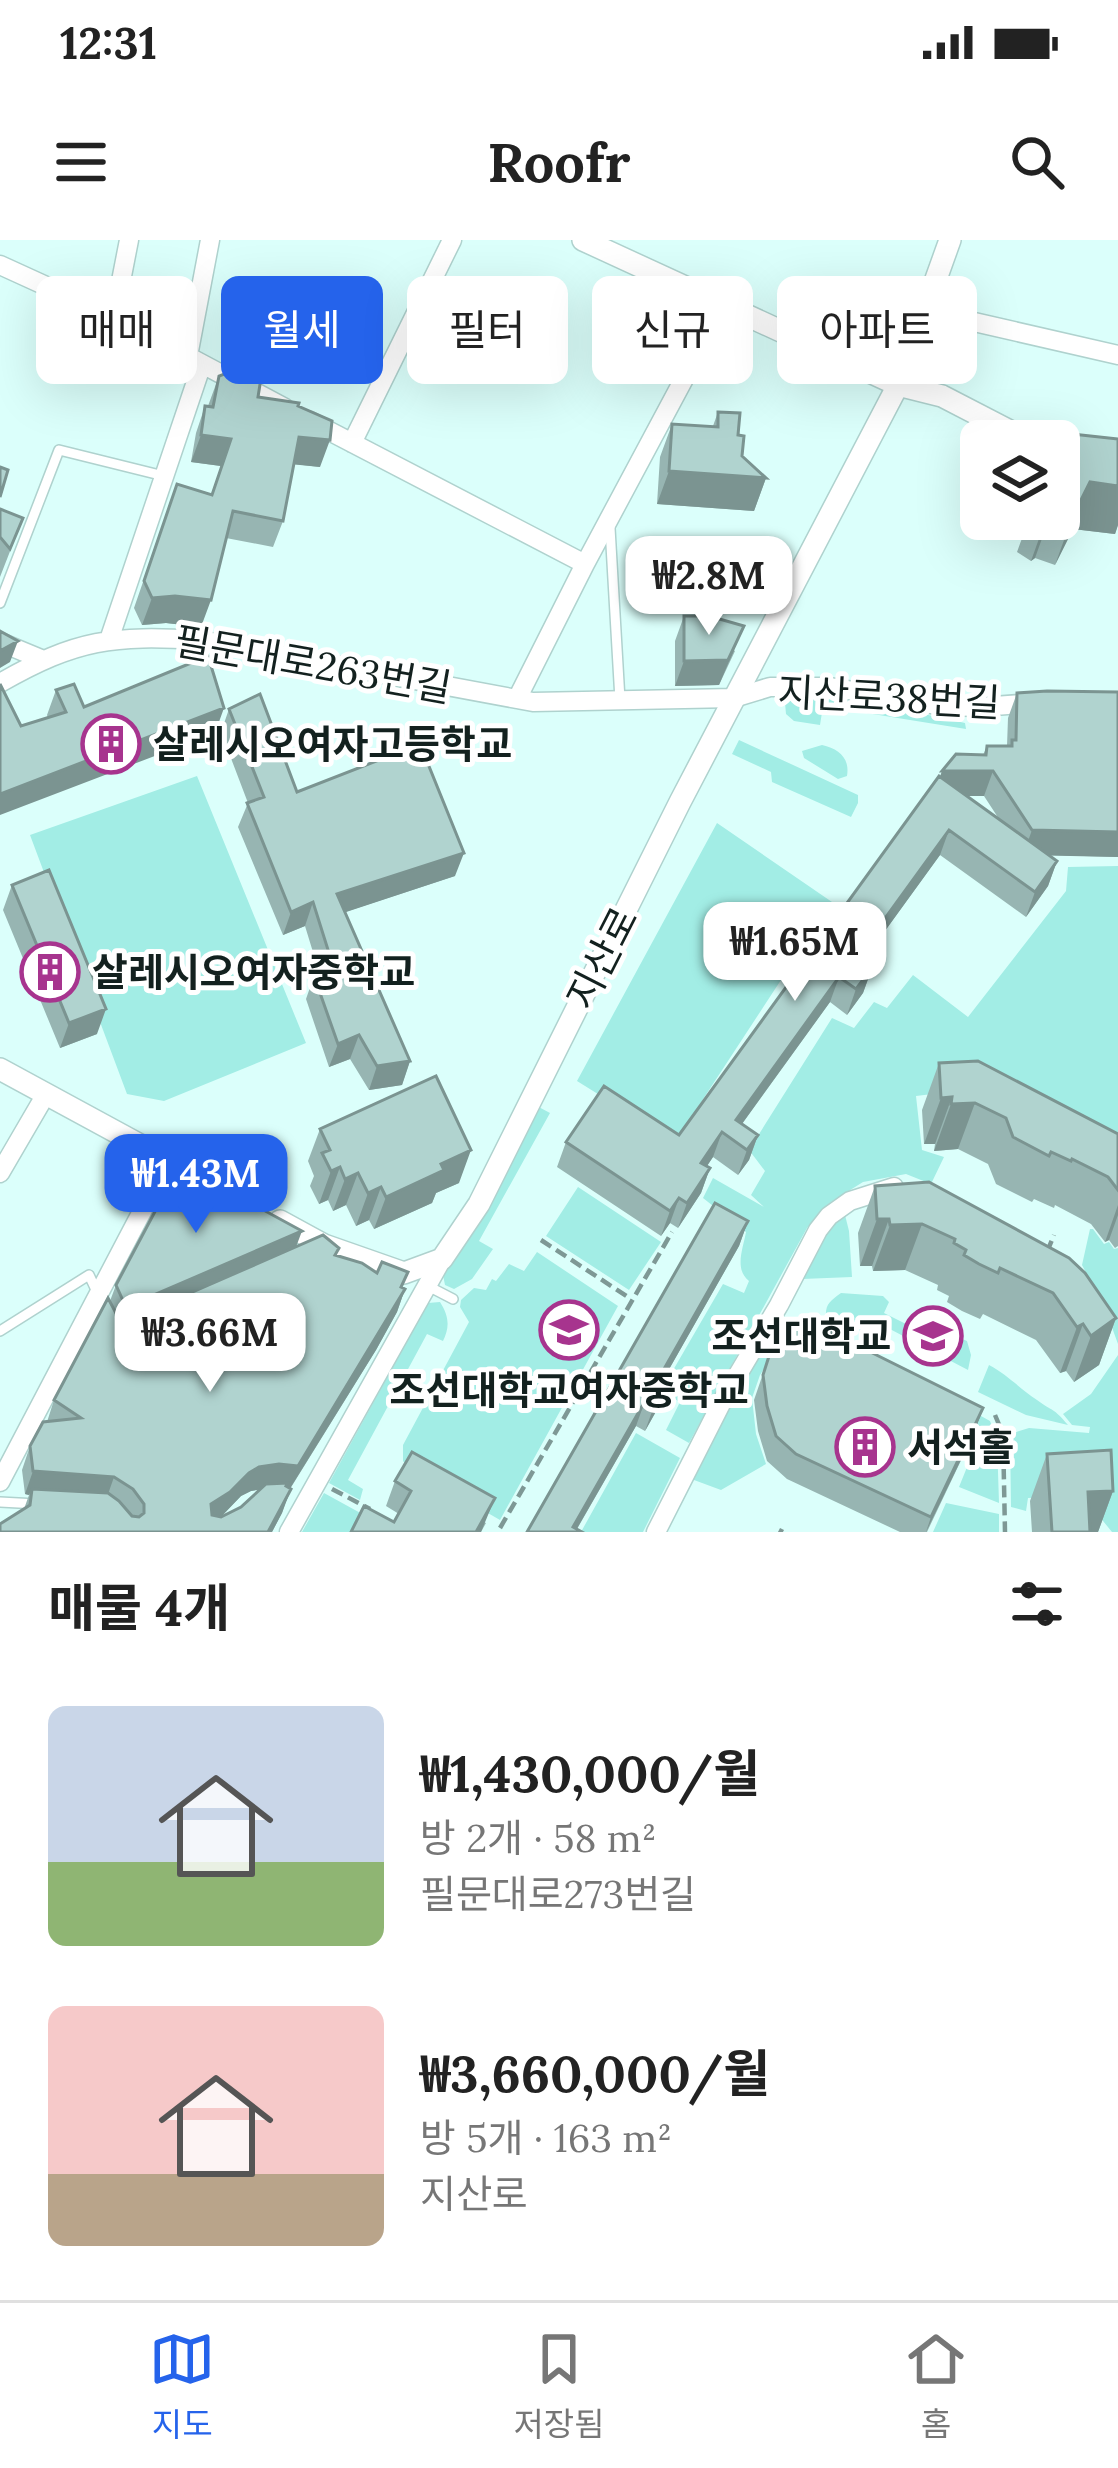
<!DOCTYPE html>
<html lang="ko">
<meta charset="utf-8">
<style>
body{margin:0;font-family:Lora,"Noto Sans KR",serif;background:#f6f6f6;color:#222;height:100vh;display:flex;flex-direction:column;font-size:45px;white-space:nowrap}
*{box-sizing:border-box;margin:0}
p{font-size:39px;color:#767676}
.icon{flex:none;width:66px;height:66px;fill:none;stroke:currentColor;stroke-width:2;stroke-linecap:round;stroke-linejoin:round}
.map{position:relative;height:1292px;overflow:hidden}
.drawer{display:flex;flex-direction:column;background:#fff;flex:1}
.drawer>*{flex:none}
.hud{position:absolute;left:36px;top:36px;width:1047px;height:108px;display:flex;gap:24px}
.buttons{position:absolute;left:960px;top:180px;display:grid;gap:24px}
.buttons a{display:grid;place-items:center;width:120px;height:120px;border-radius:18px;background:#fff;box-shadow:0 12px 48px #0002;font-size:60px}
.price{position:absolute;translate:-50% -102px;padding:0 27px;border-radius:24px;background:#fff;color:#222;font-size:39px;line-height:78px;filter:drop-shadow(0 3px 6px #0008)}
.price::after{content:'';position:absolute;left:50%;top:72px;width:36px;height:27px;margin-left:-18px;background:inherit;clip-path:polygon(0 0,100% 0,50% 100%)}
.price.current{background:#2563eb;color:#fff}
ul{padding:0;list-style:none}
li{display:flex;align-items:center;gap:36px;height:300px;padding:0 48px}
li span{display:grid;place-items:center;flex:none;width:336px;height:240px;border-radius:18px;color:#555}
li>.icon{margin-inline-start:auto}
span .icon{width:144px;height:144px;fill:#fffc;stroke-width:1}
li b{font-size:51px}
h2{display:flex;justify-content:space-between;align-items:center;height:144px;padding:0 48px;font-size:51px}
.tag{padding:0 42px;border-radius:18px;background:#fff;box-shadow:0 12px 48px #0002;font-size:42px;line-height:108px}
.tag.current{background:#2563eb;color:#fff}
.status{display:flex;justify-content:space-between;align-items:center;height:84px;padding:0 60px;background:#fff;direction:ltr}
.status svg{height:33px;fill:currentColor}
header{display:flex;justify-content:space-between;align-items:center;height:156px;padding:0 48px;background:#fff;font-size:54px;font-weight:700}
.tabs{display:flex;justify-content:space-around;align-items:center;height:168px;border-top:3px solid #e0e0e0;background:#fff;font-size:33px;color:#767676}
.tabs a{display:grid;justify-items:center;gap:6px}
.tabs .current{color:#2563eb}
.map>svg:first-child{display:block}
.green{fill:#a2ede5}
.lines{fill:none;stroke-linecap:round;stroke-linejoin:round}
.service-casing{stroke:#afd2ce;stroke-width:12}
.minor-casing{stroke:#afd2ce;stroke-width:21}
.tertiary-casing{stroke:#afd2ce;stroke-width:24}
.path{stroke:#7e9895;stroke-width:4.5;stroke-dasharray:12 6;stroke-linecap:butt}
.service{stroke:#fff;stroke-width:9}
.minor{stroke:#fff;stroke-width:18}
.tertiary{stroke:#fff;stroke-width:21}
.wall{fill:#97b5b2;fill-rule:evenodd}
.shaded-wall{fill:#7b9491}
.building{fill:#b0d3cf;stroke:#7b9491;stroke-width:3}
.labels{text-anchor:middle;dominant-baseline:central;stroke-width:10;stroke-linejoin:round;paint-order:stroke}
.street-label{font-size:39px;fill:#13211f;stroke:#fff}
.poi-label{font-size:39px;font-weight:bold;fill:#13211f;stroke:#fff;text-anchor:start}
</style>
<div class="status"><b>12:31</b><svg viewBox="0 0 49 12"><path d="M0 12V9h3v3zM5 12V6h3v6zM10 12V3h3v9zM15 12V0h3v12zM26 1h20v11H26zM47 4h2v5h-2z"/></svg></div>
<header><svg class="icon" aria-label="menu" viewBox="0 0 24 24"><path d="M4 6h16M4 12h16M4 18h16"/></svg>Roofr<svg class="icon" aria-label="search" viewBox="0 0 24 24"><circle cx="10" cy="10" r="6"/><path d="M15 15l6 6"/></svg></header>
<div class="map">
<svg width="1118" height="1292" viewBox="0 0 1118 1292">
<rect width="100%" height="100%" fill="#dbfffb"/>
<path class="green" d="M792,458L855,459L965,483L966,489L823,466L820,485L794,481L786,474L785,463Z
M739,500L858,555V563L851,577L772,542L771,532L732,514Z
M822,505C839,509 850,518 847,536L838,539L804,518L802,511Z
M197,536L306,803L164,861L127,854L30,595Z
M717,583L832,662L675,902L577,841Z
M1118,626V917L965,850L916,856L922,910L944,917L931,944L906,934L863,942L831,962L807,988L689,1203L666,1190L680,1162L661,1151L723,1044L744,1053L749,1041C734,1029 743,1009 746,992L703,958L713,938L764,967L751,955L765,931L749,910L832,778L854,788L874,762L887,768L913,735L968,777L1066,651L1068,627Z
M535,865L550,873L479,1001L493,1009L472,1039L454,1049L445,1045L443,1035Z
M578,947L661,1002L629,1050L546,996Z
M845,975L849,991L852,1037L802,1039L829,987Z
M1090,989H1093L1104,1004L1109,1002L1114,1009L1118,1008V1104L1106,1071L1082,1025Z
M537,1012L618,1066L500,1280L408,1227L403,1221V1205L469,1082L460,1067L461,1060L474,1048L486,1050L492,1039L496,1041L509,1024L524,1031Z
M841,1053L883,1056L889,1062L884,1073L912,1087L916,1079L967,1101L971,1115L968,1130L867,1077L841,1084L826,1078C825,1064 830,1061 841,1053Z
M440,1062C449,1076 450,1087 443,1101L427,1094L348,1240L363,1249L360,1260L329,1243L428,1063Z
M789,1080L813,1090L778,1107L760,1135L752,1158L756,1194L766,1224L721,1250L694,1240L693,1231L772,1087Z
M1118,1115V1292H1112L1099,1276L1097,1255L1028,1258L1026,1271L1011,1267L1010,1194L1029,1188L1089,1193L1090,1187L1072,1185L1063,1174L1091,1154Z
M989,1125C1008,1135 1020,1149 1037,1160C1053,1172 1053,1167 1068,1185L1026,1175L978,1152Z
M914,1139L990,1181L997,1201L999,1263L959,1247L980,1195L979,1189L908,1154Z
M636,1193L680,1218L643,1292H581Z
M324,1253L395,1292H302Z
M946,1263L999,1274V1292H933Z"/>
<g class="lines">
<g class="service-casing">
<path id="service" d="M610,288L620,460
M0,363L59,210L164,236
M424,1044L453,1059
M0,1091L89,1035L98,1054
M118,1094L163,1074
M0,1262L37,1264"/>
</g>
<g class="minor-casing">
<path id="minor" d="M0,25L114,77L285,168
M926,71L1118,115
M114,77L129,0
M188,116L210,0
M310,181L585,324
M352,203L452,0
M109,400L202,124
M0,402L41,419
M0,443C77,399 113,395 200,400L533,462L734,458L770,447H830L942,466L981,467L1033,463
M517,459L585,324L724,64
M0,933L46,854
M0,1242L169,920
M289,1292L442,1019
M656,1292L724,1158L779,1065L818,990L829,976L850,961L894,947"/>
</g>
<g class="tertiary-casing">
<path id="tertiary" d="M583,0L898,145L942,156L1029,201
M0,829L210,943
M280,981L324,1005L404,1033L442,1019L479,964L680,562L898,145L950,0"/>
</g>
<path class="path" d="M541,1000L631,1059
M1047,1012L1054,995
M995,1175L1003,1194L1005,1292
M332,1249L370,1269
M500,1288L672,992
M779,1290L783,1292"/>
<use href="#service" class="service"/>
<use href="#minor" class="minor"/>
<use href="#tertiary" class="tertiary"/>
</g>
<path class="wall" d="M219,136L258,157L298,166L320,227L294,224L283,281L273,307L226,298L201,387L166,383L142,385L134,368L177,244L211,255L221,226L191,222L196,193L205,166H208Z
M718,172L738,195L742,216L766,238L754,271L657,264L660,217L672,184L713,186Z
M1118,199V285L1115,294L1073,289L1055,325L1035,318L1031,321L1017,312L1029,279H1059V218Z
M0,269L23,278L0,337Z
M684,376L735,411L719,445L675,446V401Z
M56,450L84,467L215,493L21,486L48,478L47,475Z
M1017,453L1118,617L1050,615L1057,621L1048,646L1026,677L940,615L863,721L872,728L863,753L847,775L830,762L742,884L758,895L749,920L738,935L713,917L707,926L710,928L701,953L678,988L670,983L661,996L557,927L566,902L679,895L940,537L983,515L987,506H1007L1008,478ZM967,556H984L999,579Z
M229,469L297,552L455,636L345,672L410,821L402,845L369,850L350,819L329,827L306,759L314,736L320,735L305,686L283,695L238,587L248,563L221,492Z
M12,645L97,794L60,808L3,670Z
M939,823L1118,894V1006L1115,1008L1109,1000L1105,1002L1091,984L1055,965L1054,968L1034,959L1032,962L996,944L988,924L958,909L934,911L935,904H924L922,870Z
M320,889L459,943L436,953L432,963L374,989L369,980L356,986L346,965L333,971L328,960L319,964L310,946L314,936L308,921Z
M875,946L1116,1078L1099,1125L1074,1142L1066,1131L1060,1133L1036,1100L983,1074L980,1079L962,1071L947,1062L949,1056L937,1050L938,1045L905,1030L873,1031L872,1026H860L858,993Z
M748,981L739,1006L668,1131L663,1159L645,1191L636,1186L577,1289L527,1292Z
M296,1007L339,1008L336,1016L405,1049L397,1072L376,1110L290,1249L282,1273L272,1292H0L24,1269L29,1255L25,1254L22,1230L30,1206L47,1182L54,1160L110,1061L116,1045ZM156,1068L148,1091L151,1098L132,1104L120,1081ZM260,1249L241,1267L220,1277L241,1256L251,1251Z
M770,1113L983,1168L974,1193L927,1292H900L787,1239L767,1221L758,1191L754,1160Z
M1047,1214L1113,1251L1098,1292H1032L1030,1261Z
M395,1241L486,1283L481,1292H351L394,1282L399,1274L386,1266Z"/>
<path class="shaded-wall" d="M201,195L231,199L221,226L191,222Z
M299,197L330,200L320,227L290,224Z
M669,231L766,238L754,271L657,264Z
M1090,242L1118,246V285L1115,294L1073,289L1055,325L1072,278Z
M1046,279H1049L1035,318L1031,321Z
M175,356L211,360L201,387L166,383L142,385L152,358Z
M744,386L719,445L675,446L684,421Z
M18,401L10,422L0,428V411Z
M224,468L215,493L0,575V554Z
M942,531H993L984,556H933Z
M949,590L940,615L848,742L857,717Z
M1032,590L1118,592V617L1023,615Z
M464,613L455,636L328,678L337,654Z
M1057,621L1048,646L1026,677L1035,652Z
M313,662L305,686L283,695L291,672Z
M872,728L863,753L847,775L856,749Z
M839,737L830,762L731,899L736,880Z
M106,769L97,794L60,808L69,783Z
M359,795L350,819L329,827L338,804Z
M410,821L402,845L369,850L377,826Z
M952,857L935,904H924L941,858Z
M975,863L958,909L934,911L951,864Z
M722,892L713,917L692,948L701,923Z
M758,895L749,920L738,935L747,910Z
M471,910L459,943L436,953L432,963L374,989L386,957L441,924Z
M340,927L328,960L319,964L331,931Z
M710,928L701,953L678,988L687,963Z
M358,933L346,965L333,971L345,939Z
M381,947L369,980L356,986L368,953Z
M679,958L670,983L661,996L670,971Z
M1118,965V975L1109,1000L1105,1002Z
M877,979H889L872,1026H860Z
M748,981L739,1006L655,1154L664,1129Z
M922,984L905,1030L873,1031L890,985Z
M302,991L296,1007L141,1074L119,1081L125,1065Z
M405,1049L397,1072L376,1110L289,1250L270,1248L251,1251L241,1256L222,1276L202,1288L211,1264Z
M1116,1078L1099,1125L1074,1142L1091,1096Z
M1083,1084L1066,1131L1060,1133L1077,1087Z
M672,1134L663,1159L645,1191L654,1166Z
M645,1161L636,1186L575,1292H571Z
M983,1168L974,1193L926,1292L931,1277Z
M33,1231L114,1237L106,1260L32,1249L29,1255L25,1254Z
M291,1249L282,1273L272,1292H268Z
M1113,1251L1098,1292H1073L1088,1252Z
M495,1258L481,1292H476Z"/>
<path class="building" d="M235,130L252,133L261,138L258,157L299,163L298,166L332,181L330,200L299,197L283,281L233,271L211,360L175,356L152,358L144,341L177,244L212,255L231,199L201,195L205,166L213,167L219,136Z
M718,172L740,173L738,195L744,196L742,216L766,238L669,231L672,184L718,187Z
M1072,194L1118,199V246L1090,242L1072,278L1059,274V218Z
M0,227L8,230L0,257Z
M0,269L23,278L10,309L0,297Z
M684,376H709L744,386L728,420L684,421Z
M0,391L18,401L0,411Z
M208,416L224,468L0,554V444L21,486L66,472L56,450L74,444L84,467Z
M1047,451L1118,452V592L1032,590L993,531H942L956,514L986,515L987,506H1012V500H1016L1017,453Z
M260,454L297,552L420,504L464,613L337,654L410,821L377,826L359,795L338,804L314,736L335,732L313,662L291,672L247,563L264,557L229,469Z
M939,536L1057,621L1035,652L949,590L857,717L872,728L856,749L839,737L736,880L758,895L747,910L722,892L701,923L710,928L687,963L679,958L670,971L566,902L604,846L679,895Z
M49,630L106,769L69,783L12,645Z
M978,821L1118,894V950L1108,937L1072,919L1071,921L1051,912L1049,916L1013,897L1006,878L975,863L951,864L952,857L941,858L939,823Z
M436,836L471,910L441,924L444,930L386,957L381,947L368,953L358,933L345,939L340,927L331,931L322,913L330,910L320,889Z
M188,929L302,991L147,1058L125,1065L116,1045L176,932Z
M929,942L1069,1018L1085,1033L1116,1078L1091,1096L1083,1084L1077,1087L1053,1053L1000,1028L998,1033L979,1024L964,1015L966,1010L954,1003L955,999L922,984L890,985L889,979H877L875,946Z
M715,963L748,981L664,1129L672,1134L654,1166L645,1161L573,1287L582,1292H527Z
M323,995L339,1008L335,1015L362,1023L377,1033L382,1022L408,1032L401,1047L405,1049L298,1226L279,1224L259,1227L249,1233L230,1252L211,1264L212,1275L221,1277L241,1267L266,1244L288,1243L286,1246L291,1249L268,1292H0V1284L30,1265L32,1249L108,1253L119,1261L132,1276L139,1277L144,1273V1264L133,1249L114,1237L33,1231L30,1206L43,1182L81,1178L54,1160L108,1058L132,1104L167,1094L156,1068Z
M808,1081L983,1168L931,1277L796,1214L776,1196L767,1166L763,1135L770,1113L787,1085Z
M1111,1210L1113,1251L1088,1252L1090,1292H1052L1047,1214Z
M412,1212L495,1258L476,1292H351L364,1266L394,1282L411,1251L395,1241Z"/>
<defs>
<g id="building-ring" transform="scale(3)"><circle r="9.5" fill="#fff" stroke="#a7348e" stroke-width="1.5"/><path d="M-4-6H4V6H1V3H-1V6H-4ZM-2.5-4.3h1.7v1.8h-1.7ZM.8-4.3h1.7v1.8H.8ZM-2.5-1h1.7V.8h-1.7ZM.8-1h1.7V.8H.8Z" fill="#a7348e"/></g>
<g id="school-ring" transform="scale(3)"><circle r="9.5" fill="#fff" stroke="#a7348e" stroke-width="1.5"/><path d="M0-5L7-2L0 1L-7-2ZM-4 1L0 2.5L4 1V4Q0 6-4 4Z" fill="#a7348e"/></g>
<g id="university-ring" transform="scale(3)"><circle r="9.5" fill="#fff" stroke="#a7348e" stroke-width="1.5"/><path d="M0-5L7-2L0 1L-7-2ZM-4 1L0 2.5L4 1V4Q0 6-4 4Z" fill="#a7348e"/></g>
</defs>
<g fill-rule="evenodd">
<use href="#building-ring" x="111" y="504"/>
<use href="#building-ring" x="50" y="732"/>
<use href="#school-ring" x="569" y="1090"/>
<use href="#university-ring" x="933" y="1096"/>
<use href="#building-ring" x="865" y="1207"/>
</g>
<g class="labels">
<g class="street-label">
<text transform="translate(313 424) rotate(10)">필문대로263번길</text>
<text transform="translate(889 457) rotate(3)">지산로38번길</text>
<text transform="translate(602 718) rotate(-63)">지산로</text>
</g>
<g class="poi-label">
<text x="153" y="504">살레시오여자고등학교</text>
<text x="92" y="732">살레시오여자중학교</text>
<text x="891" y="1096" text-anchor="end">조선대학교</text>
<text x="569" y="1150" text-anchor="middle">조선대학교여자중학교</text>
<text x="907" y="1207">서석홀</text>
</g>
</g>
</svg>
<div class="buttons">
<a><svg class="icon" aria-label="layers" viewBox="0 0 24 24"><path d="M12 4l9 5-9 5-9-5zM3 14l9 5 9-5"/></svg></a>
</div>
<b class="price" style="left:709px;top:398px">₩2.8M</b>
<b class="price" style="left:795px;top:764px">₩1.65M</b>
<b class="price current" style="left:196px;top:996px">₩1.43M</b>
<b class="price" style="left:210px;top:1155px">₩3.66M</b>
<div class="hud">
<a class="tag">매매</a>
<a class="tag current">월세</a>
<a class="tag">필터</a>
<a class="tag">신규</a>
<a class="tag">아파트</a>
</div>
</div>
<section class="drawer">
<h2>매물 4개<svg class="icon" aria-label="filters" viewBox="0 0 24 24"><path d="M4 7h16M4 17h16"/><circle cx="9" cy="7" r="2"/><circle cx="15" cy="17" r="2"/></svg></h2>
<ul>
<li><span style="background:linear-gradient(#c9d6e8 65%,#8fb573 0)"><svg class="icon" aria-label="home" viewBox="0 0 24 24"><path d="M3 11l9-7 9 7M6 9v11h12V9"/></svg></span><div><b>₩1,430,000/월</b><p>방 2개 · 58 m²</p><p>필문대로273번길</p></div></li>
<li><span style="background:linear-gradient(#f6c9c9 70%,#b9a48a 0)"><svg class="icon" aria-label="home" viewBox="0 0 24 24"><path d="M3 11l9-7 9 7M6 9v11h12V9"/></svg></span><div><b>₩3,660,000/월</b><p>방 5개 · 163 m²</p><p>지산로</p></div></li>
</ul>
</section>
<nav class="tabs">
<a class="current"><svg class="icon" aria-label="map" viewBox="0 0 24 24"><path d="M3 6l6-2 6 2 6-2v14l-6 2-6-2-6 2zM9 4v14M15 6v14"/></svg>지도</a>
<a><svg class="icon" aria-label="saved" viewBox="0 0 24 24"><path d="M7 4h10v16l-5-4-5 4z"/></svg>저장됨</a>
<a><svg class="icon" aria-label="home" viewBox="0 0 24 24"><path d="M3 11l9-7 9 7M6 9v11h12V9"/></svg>홈</a>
</nav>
